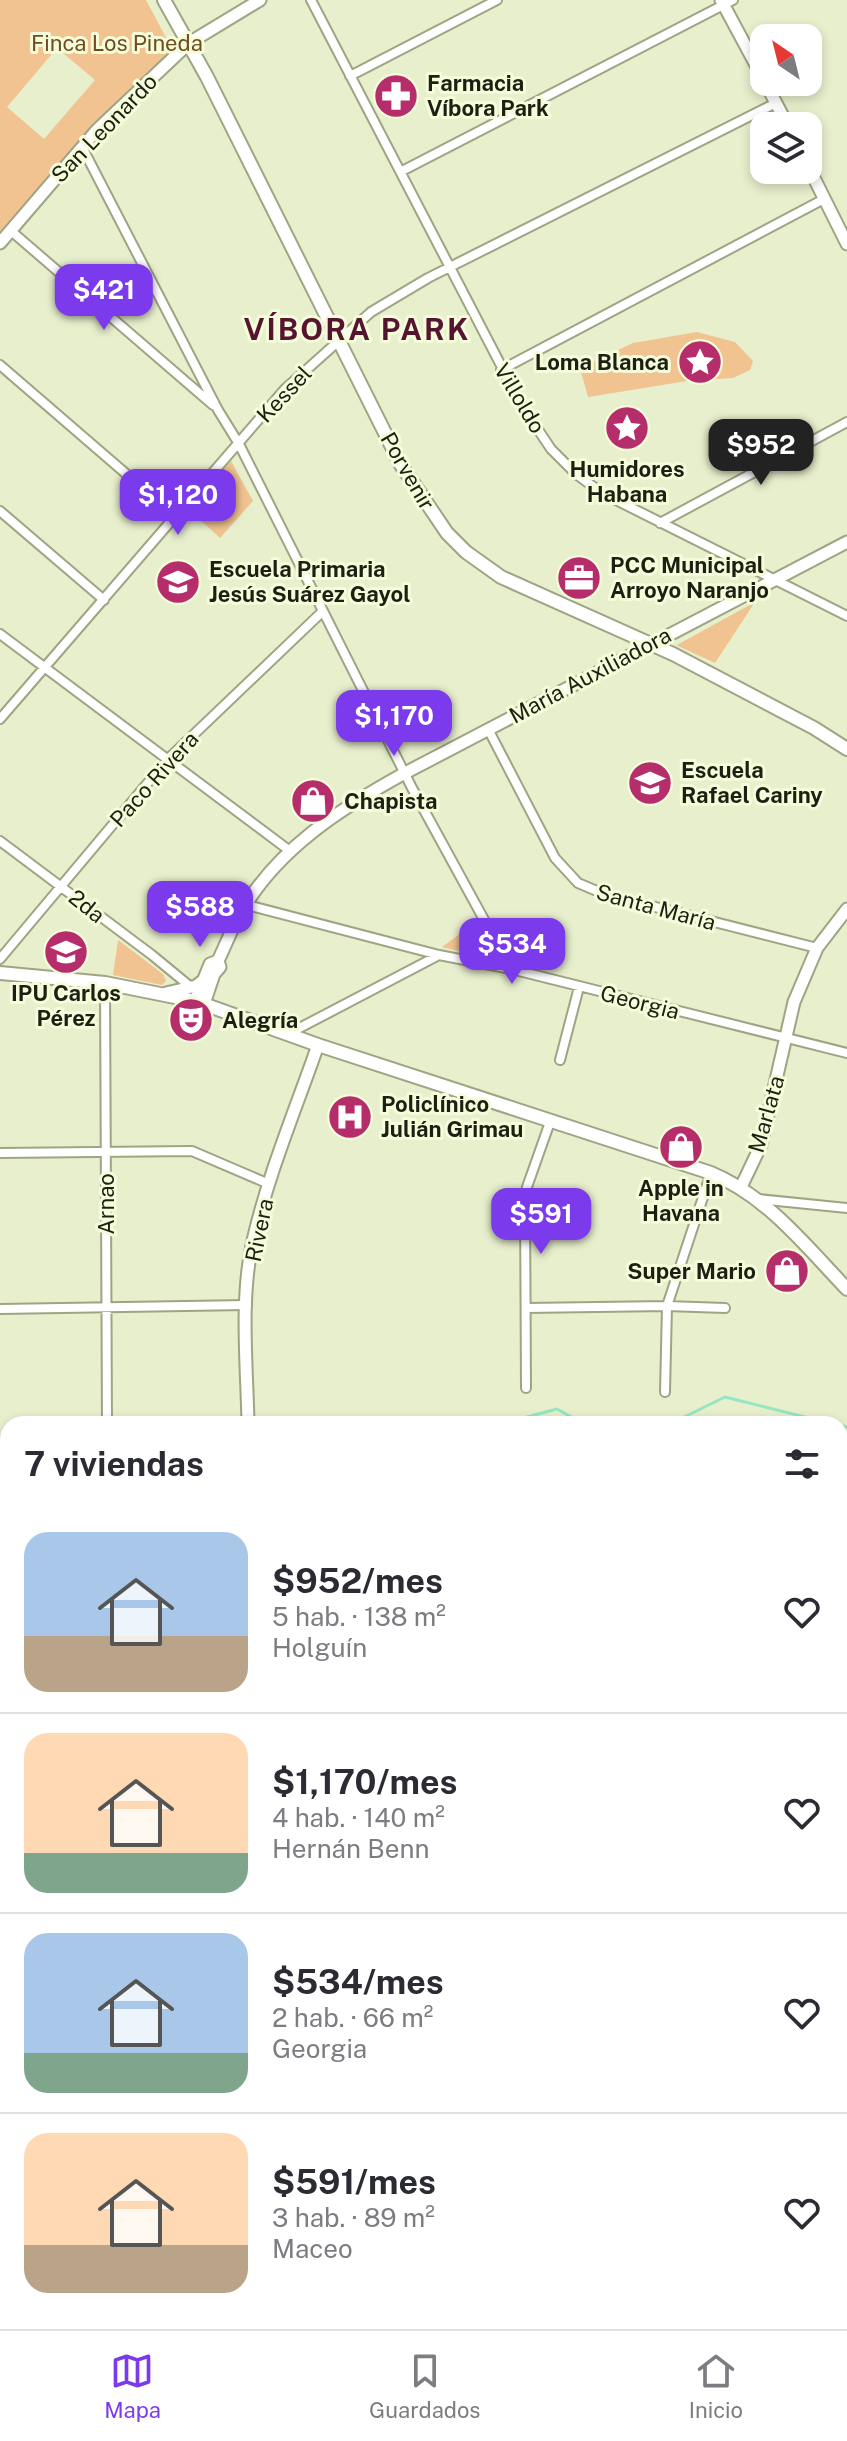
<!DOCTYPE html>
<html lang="es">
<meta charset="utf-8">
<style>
body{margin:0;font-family:"Public Sans",sans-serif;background:#f7f7f7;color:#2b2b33;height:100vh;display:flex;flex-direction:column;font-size:30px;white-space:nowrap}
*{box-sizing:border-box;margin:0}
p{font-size:26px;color:#7c7c81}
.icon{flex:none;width:44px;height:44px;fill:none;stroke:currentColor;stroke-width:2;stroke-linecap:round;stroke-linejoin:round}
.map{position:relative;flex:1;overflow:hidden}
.details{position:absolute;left:0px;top:1416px;width:848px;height:914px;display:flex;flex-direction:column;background:#fff;border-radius:24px 24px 0 0;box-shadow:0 4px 12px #0003}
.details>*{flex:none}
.needle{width:52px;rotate:325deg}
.tools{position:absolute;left:750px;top:24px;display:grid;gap:16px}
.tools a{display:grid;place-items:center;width:72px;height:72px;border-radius:16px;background:#fff;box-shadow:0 4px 12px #0003;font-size:40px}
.price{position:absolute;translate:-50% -68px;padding:0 18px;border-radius:16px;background:#7c3aed;color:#fff;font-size:26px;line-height:52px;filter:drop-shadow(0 2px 4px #0008)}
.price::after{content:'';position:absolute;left:50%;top:48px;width:24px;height:18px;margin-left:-12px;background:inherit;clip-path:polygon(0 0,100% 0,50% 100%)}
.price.selected{background:#222;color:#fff}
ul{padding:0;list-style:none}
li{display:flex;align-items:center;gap:24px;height:200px;padding:0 24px}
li+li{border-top:2px solid #e1e1e2}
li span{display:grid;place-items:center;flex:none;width:224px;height:160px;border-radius:24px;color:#555}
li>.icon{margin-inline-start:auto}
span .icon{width:96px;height:96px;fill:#fffc;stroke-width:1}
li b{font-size:34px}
h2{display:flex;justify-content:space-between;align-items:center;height:96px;padding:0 24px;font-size:34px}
.tab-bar{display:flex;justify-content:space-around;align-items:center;height:112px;border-top:2px solid #e1e1e2;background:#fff;font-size:22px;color:#7c7c81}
.tab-bar a{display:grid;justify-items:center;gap:4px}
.tab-bar .selected{color:#7c3aed}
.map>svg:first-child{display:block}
.green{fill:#f1c390;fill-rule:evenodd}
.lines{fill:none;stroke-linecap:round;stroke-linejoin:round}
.stream{stroke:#93e7c1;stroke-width:3}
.street-casing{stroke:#9ea484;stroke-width:12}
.secondary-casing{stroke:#9ea484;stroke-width:15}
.primary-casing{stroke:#9ea484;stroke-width:16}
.street{stroke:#fff;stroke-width:8}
.secondary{stroke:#fff;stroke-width:11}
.primary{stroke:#fff;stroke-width:12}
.labels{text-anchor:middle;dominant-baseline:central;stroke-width:6;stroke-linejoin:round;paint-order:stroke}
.park-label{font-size:22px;fill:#714c20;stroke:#f5fcda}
.poi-label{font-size:22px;font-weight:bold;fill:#1d1f13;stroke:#f5fcda;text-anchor:start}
.street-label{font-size:22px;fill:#1d1f13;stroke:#f5fcda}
.district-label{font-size:30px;font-weight:bold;letter-spacing:2px;fill:#561431;stroke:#f5fcda}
</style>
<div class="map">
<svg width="847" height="2329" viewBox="0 0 847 2329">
<rect width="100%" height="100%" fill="#e8efcd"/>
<path class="green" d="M0,0H146L171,47L162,60L82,137L0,239ZM57,48L95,80L44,139L7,107Z
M697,332L735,342L753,361L750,370L733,378L687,381L588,397L580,368L633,343Z
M231,461L253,501L220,538L187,508Z
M755,602L715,663L676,645H677Z
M477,921L493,947L491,953L483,957L442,947Z
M118,940L163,974L166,981L162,985L113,975Z
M8,1688V1824H0V1689Z"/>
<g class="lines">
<path class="stream" d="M501,1424L557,1409L580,1422L672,1423L725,1397L833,1424
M840,1426L847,1427
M0,1587H8"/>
<g class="street-casing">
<path id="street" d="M311,0L521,404L551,449L576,474L602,493L847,616
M350,76L497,0
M82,147L218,410L239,444L412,788L511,969
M402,171L733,0
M10,230L213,405
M0,365L175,516
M501,370L824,199
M0,511L104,600
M660,523L847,422
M0,634L290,851
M0,719L285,389L371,312L428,278L776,103
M488,729L555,858L578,883L604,894L817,948
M0,841L152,955L192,988
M247,905L439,955L511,969L847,1053
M0,959L167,760L322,612
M105,983L107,1424
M288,1034L439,955
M560,1060L579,987
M0,1153L192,1151L269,1184
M758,1199L847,1208
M526,1308L667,1306L725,1308
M0,1309L247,1305
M526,1388L525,1199L527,1187L550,1122
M665,1392L667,1306L711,1173
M840,1478L847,1477
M0,1485H8
M840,1821H847
M0,1826H8
M840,1962H847
M0,1963H8
M0,2097H8
M840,2099H847
M0,2193L8,2191
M840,2235H847
M818,2322V2329
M674,2326L702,2322
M397,2329V2322
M530,2329V2322"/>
</g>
<g class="secondary-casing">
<path id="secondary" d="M721,0L764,80
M765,82L788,126
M808,166L847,244
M0,243L97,130L189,43L260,0
M166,993L196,986L205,979
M195,1001L210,964L218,961
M204,1004L214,974L220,967L218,961C225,946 231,931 239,916C275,850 341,808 405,773L847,542
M741,1187L761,1145L794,1002L817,948L847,909
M248,1424C247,1366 240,1302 252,1245C267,1177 295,1111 318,1045
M0,1678L8,1679
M840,1679H847
M251,2329V2322"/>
</g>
<g class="primary-casing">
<path id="primary" d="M164,0L207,77L401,465L447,533L466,552L501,577L673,654L814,728L847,749
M0,973L105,983L195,1001L318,1045L711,1173C768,1197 805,1245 847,1289"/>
</g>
<use href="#street" class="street"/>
<use href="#secondary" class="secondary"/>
<use href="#primary" class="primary"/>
</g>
<defs>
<g id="pharmacy-disc" transform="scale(2.3)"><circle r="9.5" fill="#b62d6c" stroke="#f5fcda"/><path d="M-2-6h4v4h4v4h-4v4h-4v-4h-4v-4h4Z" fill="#fff"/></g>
<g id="sight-disc" transform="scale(2.3)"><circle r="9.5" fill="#b62d6c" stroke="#f5fcda"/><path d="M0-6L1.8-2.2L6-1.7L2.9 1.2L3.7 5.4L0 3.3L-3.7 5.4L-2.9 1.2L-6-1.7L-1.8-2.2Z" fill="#fff"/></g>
<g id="office-disc" transform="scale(2.3)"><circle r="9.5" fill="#b62d6c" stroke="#f5fcda"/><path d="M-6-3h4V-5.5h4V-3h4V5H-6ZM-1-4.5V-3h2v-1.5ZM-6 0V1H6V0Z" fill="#fff"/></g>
<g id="school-disc" transform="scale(2.3)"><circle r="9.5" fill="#b62d6c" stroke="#f5fcda"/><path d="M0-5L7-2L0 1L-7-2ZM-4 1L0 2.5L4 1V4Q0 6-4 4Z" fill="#fff"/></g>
<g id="shop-disc" transform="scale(2.3)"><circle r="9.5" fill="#b62d6c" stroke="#f5fcda"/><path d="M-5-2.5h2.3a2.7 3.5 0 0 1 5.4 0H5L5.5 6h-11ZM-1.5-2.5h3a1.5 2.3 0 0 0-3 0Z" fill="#fff"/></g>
<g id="theatre-disc" transform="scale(2.3)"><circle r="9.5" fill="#b62d6c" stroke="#f5fcda"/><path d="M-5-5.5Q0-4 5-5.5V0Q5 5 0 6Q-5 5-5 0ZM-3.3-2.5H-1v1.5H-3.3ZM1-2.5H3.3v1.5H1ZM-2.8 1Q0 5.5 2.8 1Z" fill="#fff"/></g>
<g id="hospital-disc" transform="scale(2.3)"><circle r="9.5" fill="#b62d6c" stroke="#f5fcda"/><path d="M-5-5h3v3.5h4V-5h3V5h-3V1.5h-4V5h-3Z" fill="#fff"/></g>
</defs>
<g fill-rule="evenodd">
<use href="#pharmacy-disc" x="396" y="96"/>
<use href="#sight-disc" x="700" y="362"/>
<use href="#sight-disc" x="627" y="428"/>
<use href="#office-disc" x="579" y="578"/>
<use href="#school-disc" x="178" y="582"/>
<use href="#school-disc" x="650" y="783"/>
<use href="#shop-disc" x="313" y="801"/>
<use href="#school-disc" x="66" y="952"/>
<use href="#theatre-disc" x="191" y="1020"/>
<use href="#hospital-disc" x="350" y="1117"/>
<use href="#shop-disc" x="681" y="1147"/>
<use href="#shop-disc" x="787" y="1271"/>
</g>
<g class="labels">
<g class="park-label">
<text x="117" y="43">Finca Los Pineda</text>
</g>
<g class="poi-label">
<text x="427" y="83">Farmacia<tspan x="427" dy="25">Víbora Park</tspan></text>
<text x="669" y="362" text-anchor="end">Loma Blanca</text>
<text x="627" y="469" text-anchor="middle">Humidores<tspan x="627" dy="25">Habana</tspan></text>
<text x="610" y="565">PCC Municipal<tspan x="610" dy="25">Arroyo Naranjo</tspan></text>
<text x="209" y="569">Escuela Primaria<tspan x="209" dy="25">Jesús Suárez Gayol</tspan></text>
<text x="681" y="770">Escuela<tspan x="681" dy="25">Rafael Cariny</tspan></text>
<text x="344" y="801">Chapista</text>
<text x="66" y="993" text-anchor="middle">IPU Carlos<tspan x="66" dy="25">Pérez</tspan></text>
<text x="222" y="1020">Alegría</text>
<text x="381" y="1104">Policlínico<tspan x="381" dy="25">Julián Grimau</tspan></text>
<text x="681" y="1188" text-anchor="middle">Apple in<tspan x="681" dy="25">Havana</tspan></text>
<text x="756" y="1271" text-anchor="end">Super Mario</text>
</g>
<g class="street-label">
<text transform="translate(104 128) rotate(-46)">San Leonardo</text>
<text transform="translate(284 394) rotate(-47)">Kessel</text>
<text transform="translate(520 398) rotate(59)">Villoldo</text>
<text transform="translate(408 471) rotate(60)">Porvenir</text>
<text transform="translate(590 675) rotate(-28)">María Auxiliadora</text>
<text transform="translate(154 779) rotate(-48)">Paco Rivera</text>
<text transform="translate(87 906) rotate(38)">2da</text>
<text transform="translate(656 907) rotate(15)">Santa María</text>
<text transform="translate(640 1002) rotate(14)">Georgia</text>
<text transform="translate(766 1114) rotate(-74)">Marlata</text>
<text transform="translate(106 1204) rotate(-90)">Arnao</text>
<text transform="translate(259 1230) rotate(-78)">Rivera</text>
</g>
<g class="district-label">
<text x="357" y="329">VÍBORA PARK</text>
</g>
</g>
</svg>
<div class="tools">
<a><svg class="needle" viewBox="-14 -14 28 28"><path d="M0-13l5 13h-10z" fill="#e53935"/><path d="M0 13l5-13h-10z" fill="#7c7c81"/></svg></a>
<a><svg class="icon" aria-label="layers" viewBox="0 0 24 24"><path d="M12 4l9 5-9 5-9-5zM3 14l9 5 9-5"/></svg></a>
</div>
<b class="price" style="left:104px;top:332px">$421</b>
<b class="price selected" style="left:761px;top:487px">$952</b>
<b class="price" style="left:178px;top:537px">$1,120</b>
<b class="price" style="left:394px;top:758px">$1,170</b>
<b class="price" style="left:200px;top:949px">$588</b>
<b class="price" style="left:512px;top:986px">$534</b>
<b class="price" style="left:541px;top:1256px">$591</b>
<section class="details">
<h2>7 viviendas<svg class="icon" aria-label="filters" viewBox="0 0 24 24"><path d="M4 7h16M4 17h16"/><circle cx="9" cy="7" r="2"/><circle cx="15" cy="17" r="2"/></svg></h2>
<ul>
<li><span style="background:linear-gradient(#a9c7e8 65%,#b9a48a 0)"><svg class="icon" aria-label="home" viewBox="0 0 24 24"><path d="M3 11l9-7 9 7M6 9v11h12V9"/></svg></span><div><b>$952/mes</b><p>5 hab. · 138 m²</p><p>Holguín</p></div><svg class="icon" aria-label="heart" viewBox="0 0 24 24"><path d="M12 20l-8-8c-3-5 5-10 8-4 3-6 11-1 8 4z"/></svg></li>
<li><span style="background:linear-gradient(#ffd9b3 75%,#7fa58c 0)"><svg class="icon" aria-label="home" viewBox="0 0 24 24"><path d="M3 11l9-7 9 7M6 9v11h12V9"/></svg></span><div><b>$1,170/mes</b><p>4 hab. · 140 m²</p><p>Hernán Benn</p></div><svg class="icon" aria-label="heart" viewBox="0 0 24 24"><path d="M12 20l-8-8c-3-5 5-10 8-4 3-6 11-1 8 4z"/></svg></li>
<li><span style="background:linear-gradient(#a9c7e8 75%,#7fa58c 0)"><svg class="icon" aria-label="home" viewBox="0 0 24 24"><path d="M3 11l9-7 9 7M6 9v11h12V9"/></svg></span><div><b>$534/mes</b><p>2 hab. · 66 m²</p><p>Georgia</p></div><svg class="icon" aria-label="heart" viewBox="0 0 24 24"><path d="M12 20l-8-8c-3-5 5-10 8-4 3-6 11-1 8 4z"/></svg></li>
<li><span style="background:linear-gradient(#ffd9b3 70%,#b9a48a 0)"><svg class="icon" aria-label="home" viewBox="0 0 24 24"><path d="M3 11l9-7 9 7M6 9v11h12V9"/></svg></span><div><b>$591/mes</b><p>3 hab. · 89 m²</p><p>Maceo</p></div><svg class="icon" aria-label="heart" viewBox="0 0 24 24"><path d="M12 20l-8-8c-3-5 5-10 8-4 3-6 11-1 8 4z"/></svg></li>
</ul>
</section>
</div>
<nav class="tab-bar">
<a class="selected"><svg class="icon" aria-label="map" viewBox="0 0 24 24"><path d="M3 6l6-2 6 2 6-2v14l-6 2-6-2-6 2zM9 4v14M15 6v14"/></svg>Mapa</a>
<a><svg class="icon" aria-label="saved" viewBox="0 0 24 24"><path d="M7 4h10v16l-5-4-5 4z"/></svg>Guardados</a>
<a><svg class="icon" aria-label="home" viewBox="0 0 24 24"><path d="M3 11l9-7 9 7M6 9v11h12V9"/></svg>Inicio</a>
</nav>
